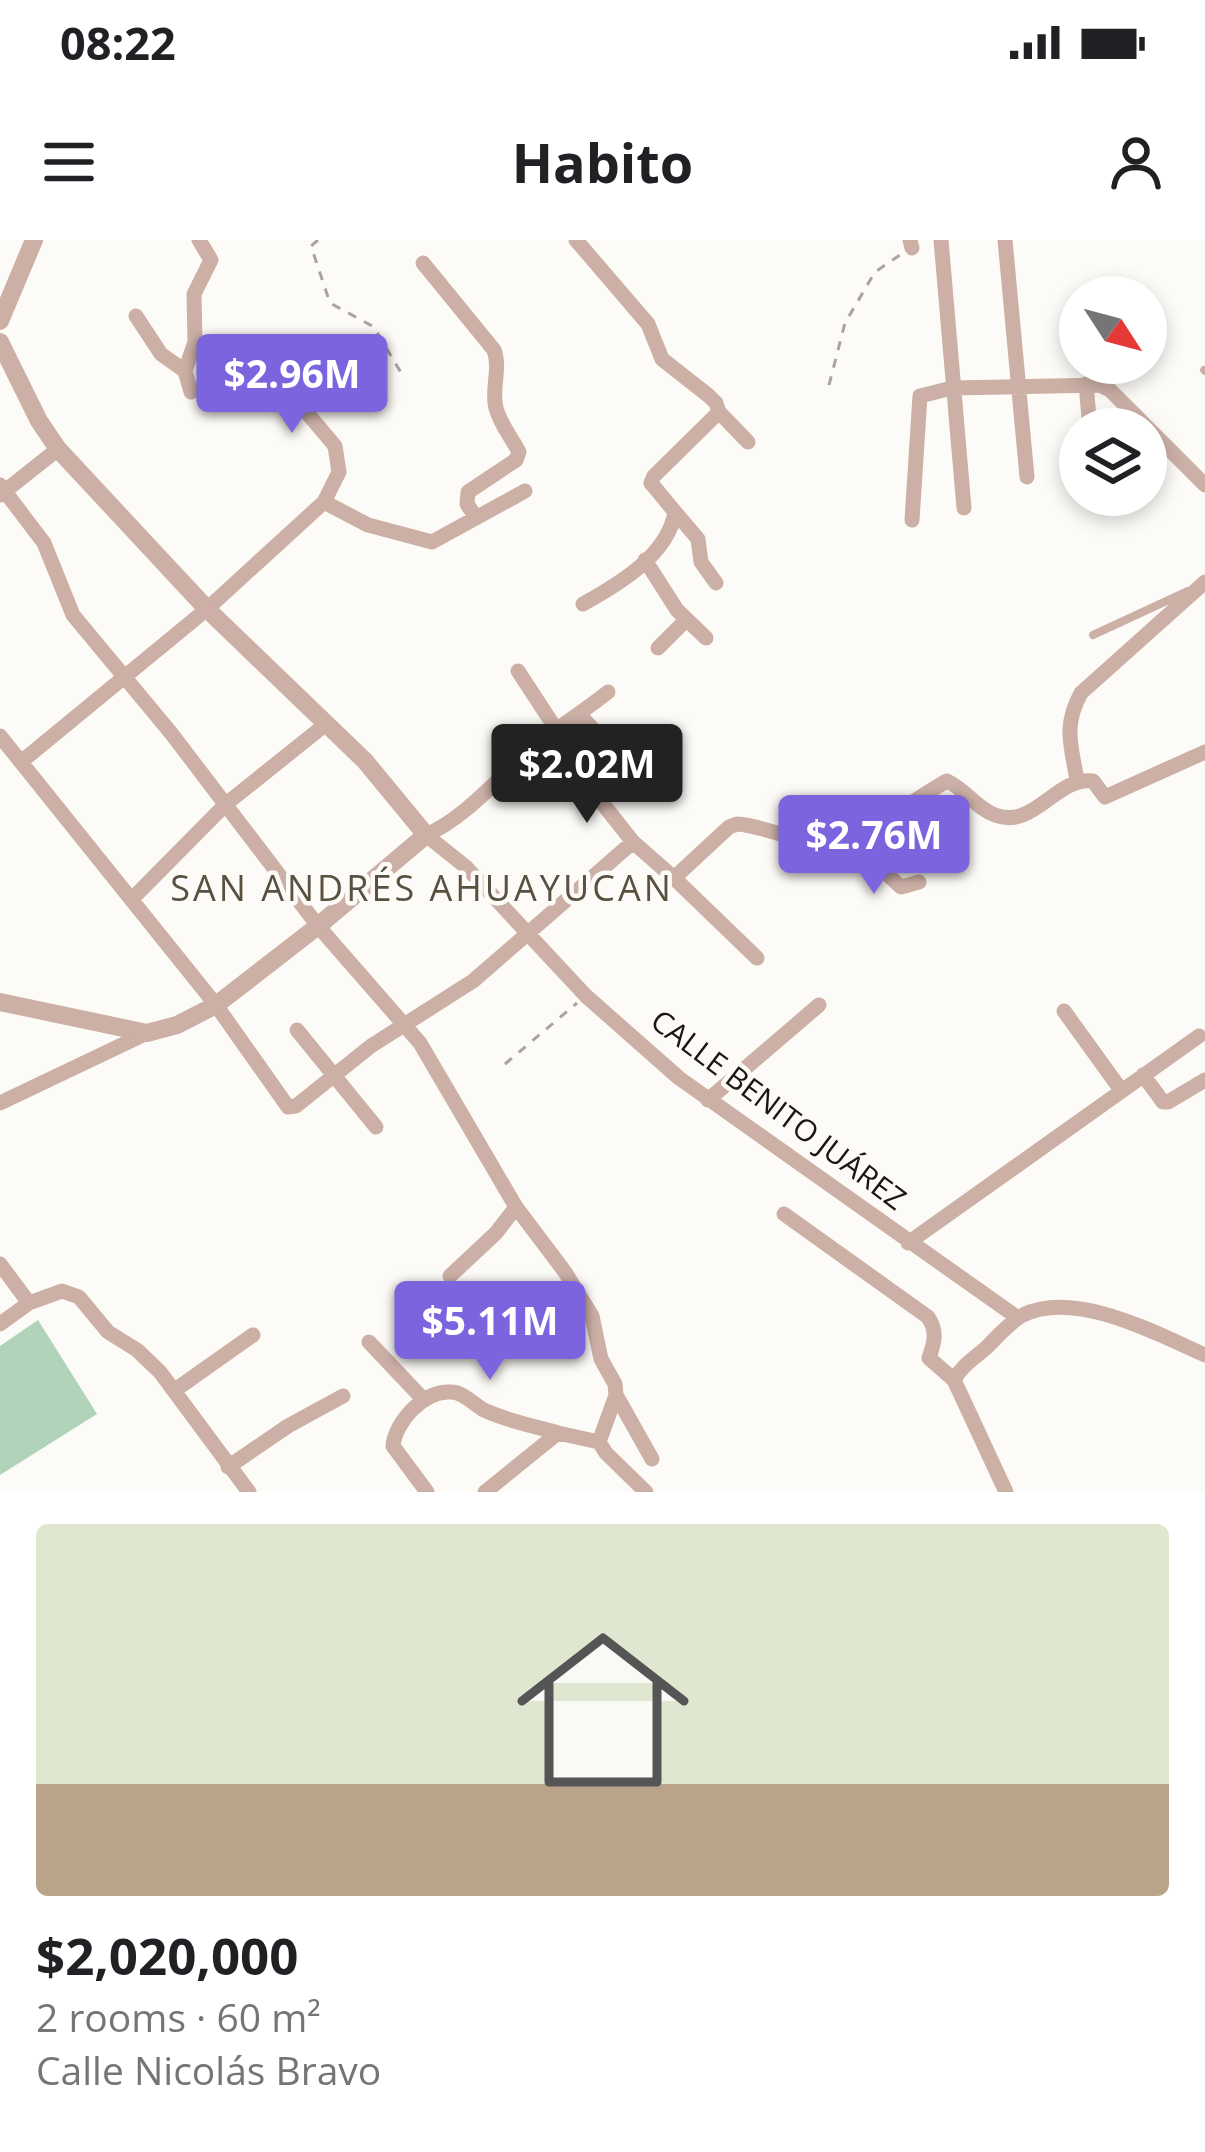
<!DOCTYPE html>
<meta charset="utf-8">
<style>
body{margin:0;font-family:"Open Sans",sans-serif;background:#f2f2f2;color:#202124;height:100vh;display:flex;flex-direction:column;font-size:45px;white-space:nowrap}
*{box-sizing:border-box;margin:0}
p{font-size:39px;color:#757577}
.icon{flex:none;width:66px;height:66px;fill:none;stroke:currentColor;stroke-width:2;stroke-linecap:round;stroke-linejoin:round}
.map{position:relative;height:1252px;overflow:hidden}
.details{display:flex;flex-direction:column;background:#fff;flex:1}
.details>*{flex:none}
.needle{width:78px;rotate:126deg}
.controls{position:absolute;left:1059px;top:36px;display:grid;gap:24px}
.controls a{display:grid;place-items:center;width:108px;height:108px;border-radius:50%;background:#fff;box-shadow:0 6px 18px #0003;font-size:60px}
.price{position:absolute;translate:-50% -102px;padding:0 27px;border-radius:12px;background:#7c64df;color:#fff;font-size:39px;line-height:78px;filter:drop-shadow(0 3px 6px #0008)}
.price::after{content:'';position:absolute;left:50%;top:72px;width:36px;height:27px;margin-left:-18px;background:inherit;clip-path:polygon(0 0,100% 0,50% 100%)}
.price.selected{background:#222;color:#fff}
ul{padding:0;list-style:none}
li{display:grid;align-content:center;gap:24px;height:636px;padding:0 36px}
li span{display:grid;place-items:center;height:372px;border-radius:12px;color:#555}
li>.icon{margin-inline-start:auto}
span .icon{width:216px;height:216px;fill:#fffc;stroke-width:1}
li b{font-size:51px}
.status{display:flex;justify-content:space-between;align-items:center;height:84px;padding:0 60px;background:#fff;direction:ltr}
.status svg{height:33px;fill:currentColor}
header{display:flex;justify-content:space-between;align-items:center;height:156px;padding:0 36px;background:#fff;font-size:54px;font-weight:700}
.map>svg:first-child{display:block}
.green{fill:#b0d3ba}
.lines{fill:none;stroke-linecap:round;stroke-linejoin:round}
.path{stroke:#a8a5a0;stroke-width:3;stroke-dasharray:9 9;stroke-linecap:butt}
.service{stroke:#ccb0a6;stroke-width:8}
.pedestrian{stroke:#ccb0a6;stroke-width:10}
.minor{stroke:#ccb0a6;stroke-width:15}
.tertiary{stroke:#ccb0a6;stroke-width:18}
.labels{text-anchor:middle;dominant-baseline:central;stroke-width:9;stroke-linejoin:round;paint-order:stroke}
.street-label{font-size:30px;fill:#1b1710;stroke:#fdfbf7}
.quarter-label{font-size:36px;letter-spacing:3px;fill:#5a5040;stroke:#fdfbf7}
</style>
<div class="status"><b>08:22</b><svg viewBox="0 0 49 12"><path d="M0 12V9h3v3zM5 12V6h3v6zM10 12V3h3v9zM15 12V0h3v12zM26 1h20v11H26zM47 4h2v5h-2z"/></svg></div>
<header><svg class="icon" aria-label="menu" viewBox="0 0 24 24"><path d="M4 6h16M4 12h16M4 18h16"/></svg>Habito<svg class="icon" aria-label="person" viewBox="0 0 24 24"><circle cx="12" cy="8" r="4"/><path d="M4 21q1-7 8-7t8 7"/></svg></header>
<div class="map">
<svg width="1205" height="1252" viewBox="0 0 1205 1252">
<rect width="100%" height="100%" fill="#fdfbf7"/>
<path class="green" d="M38,1080L97,1174L0,1235V1106Z"/>
<g class="lines">
<path class="path" d="M318,0L311,6L330,63L374,87L403,136
M829,145L845,83L875,32L900,15
M831,556L852,581
M505,824L577,763"/>
<path class="service" d="M1204,130L1205,131
M1093,395L1188,351"/>
<path class="pedestrian" d="M574,517L587,527L574,541L563,529Z"/>
<path class="minor" d="M576,0L648,84L662,119L709,156L716,163L719,172L748,202
M910,0L912,8
M941,0L964,268
M1005,0L1027,237
M423,23L494,110C501,128 491,149 496,168C500,184 512,198 519,212L516,220L468,252L467,264L475,276
M136,76L161,114L185,131L195,102L194,54L211,20L199,0
M185,131L191,152
M1086,144L1090,189
M0,245L44,303L73,375L171,493L318,686L420,803L516,967L565,1032L592,1076L601,1119L615,1144L616,1155L599,1202L606,1213L646,1252
M0,255L58,209
M324,262L368,285L432,302L525,251
M675,272L698,299L701,322L716,343
M912,280L920,156L952,148L1100,145L1110,150L1205,245
M645,320L677,370L706,398
M583,364C619,344 668,315 675,272L651,243L654,236L719,172
M658,408L686,380
M518,431L556,489
M608,452C583,472 555,489 531,510C498,538 465,578 426,595L466,627L586,756L679,838L1018,1078
M580,475L623,521
M0,496L216,765L288,867L296,866L371,806L473,741L633,602L674,638L729,587L737,584C765,586 791,601 820,602C862,604 911,560 947,541C965,549 976,568 995,575C1034,590 1057,536 1093,541L1105,557L1205,512
M21,522L207,369L324,262L339,232L335,206L308,174L290,141
M587,527L608,507
M1077,540C1071,505 1063,486 1081,453L1205,342
M574,541L599,559L633,602
M842,599L863,612L901,647L919,642
M674,638L757,718
M132,659L226,564L326,484
M1064,771L1121,850
M297,790L376,887
M1143,835L1163,862H1168L1205,840
M708,860L819,765
M0,863L147,793
M784,974L928,1077C938,1092 934,1103 929,1118L954,1140L1006,1252
M908,1003L1199,796
M0,1024L29,1063
M450,1036L496,993L516,967
M0,1084L29,1063L62,1051L79,1057L108,1092L137,1110L160,1132L249,1252
M369,1102L423,1159
M954,1140C962,1125 975,1118 987,1107C998,1096 1010,1082 1023,1075C1075,1049 1157,1094 1205,1115
M175,1150L253,1095
M616,1155L652,1219
M228,1227L288,1186L343,1156
M427,1252L393,1206C395,1182 424,1150 451,1152C464,1152 474,1165 484,1170C507,1181 534,1186 558,1193
M485,1252L558,1193L599,1202"/>
<path class="tertiary" d="M0,81L34,0
M0,102L39,181L58,209L207,369L365,521L426,595L318,686L216,765L177,785L147,793L0,762"/>
</g>
<g class="labels">
<g class="street-label">
<text transform="translate(779 869) rotate(37)">CALLE BENITO JUÁREZ</text>
</g>
<g class="quarter-label">
<text x="422" y="647">SAN ANDRÉS AHUAYUCAN</text>
</g>
</g>
</svg>
<div class="controls">
<a><svg class="needle" viewBox="-14 -14 28 28"><path d="M0-13l5 13h-10z" fill="#e53935"/><path d="M0 13l5-13h-10z" fill="#757577"/></svg></a>
<a><svg class="icon" aria-label="layers" viewBox="0 0 24 24"><path d="M12 4l9 5-9 5-9-5zM3 14l9 5 9-5"/></svg></a>
</div>
<b class="price" style="left:292px;top:196px">$2.96M</b>
<b class="price selected" style="left:587px;top:586px">$2.02M</b>
<b class="price" style="left:874px;top:657px">$2.76M</b>
<b class="price" style="left:490px;top:1143px">$5.11M</b>
</div>
<section class="details">
<ul>
<li><span style="background:linear-gradient(#dfe7d0 70%,#b9a48a 0)"><svg class="icon" aria-label="home" viewBox="0 0 24 24"><path d="M3 11l9-7 9 7M6 9v11h12V9"/></svg></span><div><b>$2,020,000</b><p>2 rooms · 60 m²</p><p>Calle Nicolás Bravo</p></div></li>
</ul>
</section>
